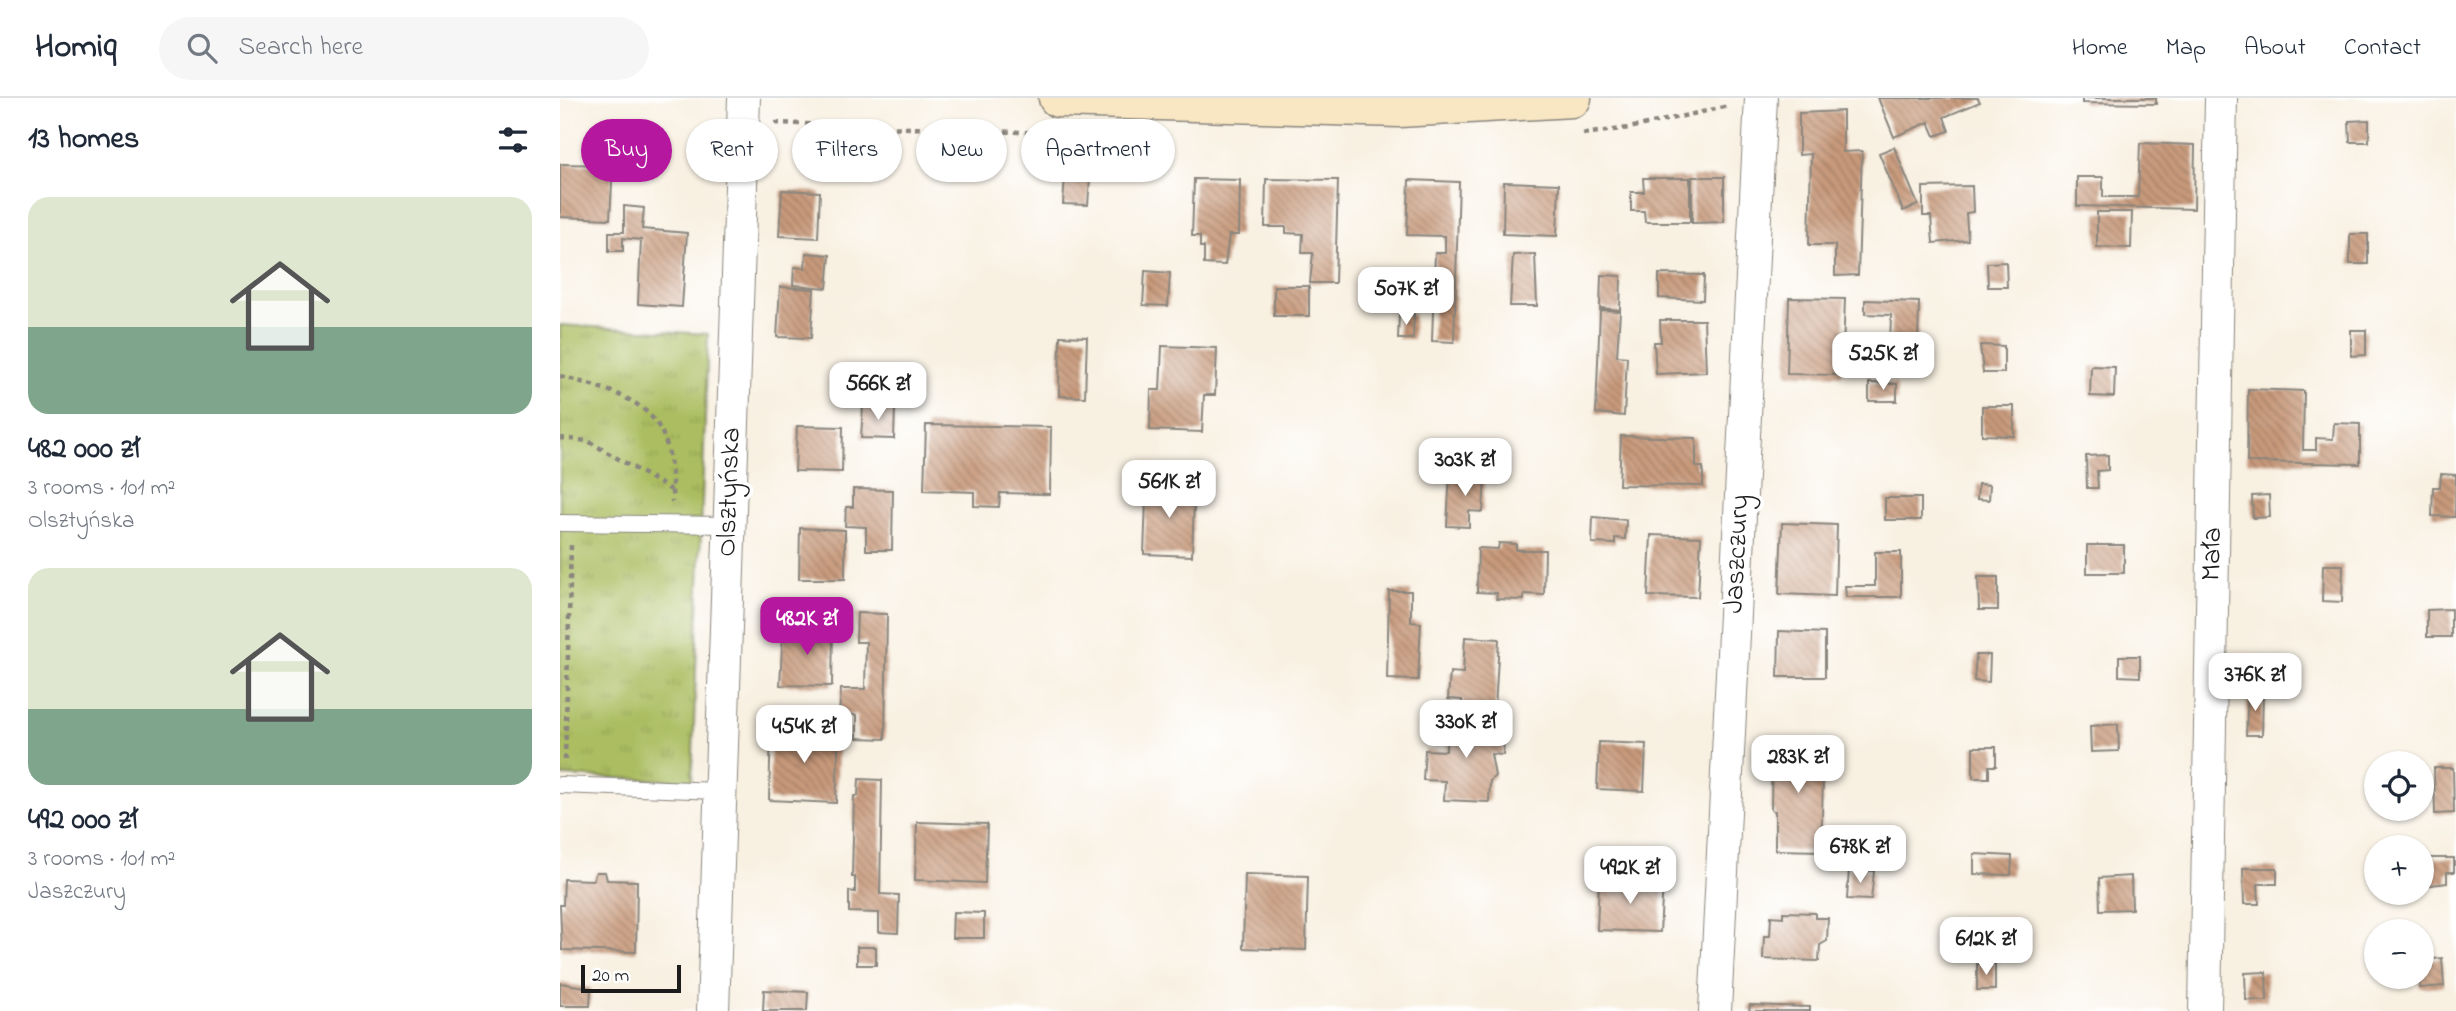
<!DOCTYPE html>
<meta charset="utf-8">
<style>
body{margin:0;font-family:"Indie Flower",sans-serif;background:#f6f6f7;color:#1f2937;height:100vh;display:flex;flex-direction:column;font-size:26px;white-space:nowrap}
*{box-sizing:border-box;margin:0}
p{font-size:23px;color:#747a83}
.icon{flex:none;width:38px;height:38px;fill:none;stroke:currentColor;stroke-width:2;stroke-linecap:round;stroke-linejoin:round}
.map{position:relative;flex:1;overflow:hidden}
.sheet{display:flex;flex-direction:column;background:#fff;width:560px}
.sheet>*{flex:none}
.guide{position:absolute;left:21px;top:21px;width:665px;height:63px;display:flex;gap:14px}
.buttons{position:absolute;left:1804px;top:653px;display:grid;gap:14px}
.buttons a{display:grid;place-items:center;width:70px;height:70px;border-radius:50%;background:#fff;box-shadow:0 2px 5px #0004;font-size:35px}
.scale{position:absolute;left:21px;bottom:18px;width:100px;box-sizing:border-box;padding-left:7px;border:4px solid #1c1c1c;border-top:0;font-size:19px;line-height:24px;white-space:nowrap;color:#1c1c1c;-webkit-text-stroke:5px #fff;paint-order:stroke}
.price{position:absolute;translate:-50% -60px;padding:0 16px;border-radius:14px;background:#fff;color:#222;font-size:23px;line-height:46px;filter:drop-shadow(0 2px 4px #0008)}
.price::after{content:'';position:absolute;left:50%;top:42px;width:21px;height:16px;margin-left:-10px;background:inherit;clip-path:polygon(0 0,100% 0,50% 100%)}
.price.active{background:#b5179e;color:#fff}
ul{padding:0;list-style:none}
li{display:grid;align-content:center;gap:14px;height:371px;padding:0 28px}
li span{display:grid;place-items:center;height:217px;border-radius:21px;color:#555}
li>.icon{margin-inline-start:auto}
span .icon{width:126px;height:126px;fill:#fffc;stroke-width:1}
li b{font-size:30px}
h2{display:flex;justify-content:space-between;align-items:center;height:84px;padding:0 28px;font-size:30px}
.chip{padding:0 24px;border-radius:32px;background:#fff;box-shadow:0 2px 5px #0004;font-size:24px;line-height:63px}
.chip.active{background:#b5179e;color:#fff}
header{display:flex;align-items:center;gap:42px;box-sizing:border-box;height:98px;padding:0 35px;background:#fff;border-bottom:2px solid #e0e1e3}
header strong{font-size:33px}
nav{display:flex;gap:38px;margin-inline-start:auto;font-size:24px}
.search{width:490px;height:63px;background:#f6f6f7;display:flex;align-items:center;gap:18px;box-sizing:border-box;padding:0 24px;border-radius:38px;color:#747a83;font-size:26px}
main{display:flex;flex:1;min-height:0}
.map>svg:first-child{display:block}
.park{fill:url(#park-tufts);stroke:#646c3e;stroke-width:2}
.building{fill:url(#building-back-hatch)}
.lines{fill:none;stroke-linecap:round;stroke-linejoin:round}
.lane-casing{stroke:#8a867e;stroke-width:18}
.street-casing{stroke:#8a867e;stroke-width:34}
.secondary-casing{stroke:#8a867e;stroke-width:41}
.path{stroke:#8a867e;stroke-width:4.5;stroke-dasharray:5 5;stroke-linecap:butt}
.lane{stroke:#fff;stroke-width:16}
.street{stroke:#fff;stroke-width:32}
.secondary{stroke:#f9e7c3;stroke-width:38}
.labels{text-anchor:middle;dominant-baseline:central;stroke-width:7;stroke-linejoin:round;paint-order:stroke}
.street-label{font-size:28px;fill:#1c1c1c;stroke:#fff}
</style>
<header>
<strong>Homiq</strong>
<div class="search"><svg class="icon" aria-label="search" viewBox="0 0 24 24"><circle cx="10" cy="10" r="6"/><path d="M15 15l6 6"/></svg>Search here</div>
<nav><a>Home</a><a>Map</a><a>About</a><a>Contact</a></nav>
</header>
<main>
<section class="sheet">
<h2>13 homes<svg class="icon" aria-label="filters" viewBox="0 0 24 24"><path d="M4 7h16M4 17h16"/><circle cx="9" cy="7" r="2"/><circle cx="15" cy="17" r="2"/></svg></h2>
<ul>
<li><span style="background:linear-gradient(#dfe7d0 60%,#7fa58c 0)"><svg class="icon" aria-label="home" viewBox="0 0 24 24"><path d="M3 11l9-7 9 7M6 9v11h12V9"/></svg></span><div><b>482 000 zł</b><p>3 rooms · 101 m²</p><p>Olsztyńska</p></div></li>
<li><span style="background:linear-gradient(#dfe7d0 65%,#7fa58c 0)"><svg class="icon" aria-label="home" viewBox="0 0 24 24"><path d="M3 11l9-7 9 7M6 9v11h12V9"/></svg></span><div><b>492 000 zł</b><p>3 rooms · 101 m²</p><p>Jaszczury</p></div></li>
</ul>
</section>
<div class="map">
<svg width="1896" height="913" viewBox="0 0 1896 913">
<defs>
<pattern id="park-tufts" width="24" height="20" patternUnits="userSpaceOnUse" patternTransform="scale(1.75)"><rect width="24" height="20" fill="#abbd60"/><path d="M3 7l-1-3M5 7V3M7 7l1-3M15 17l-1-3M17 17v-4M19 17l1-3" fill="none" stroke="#93a253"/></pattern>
<pattern id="building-back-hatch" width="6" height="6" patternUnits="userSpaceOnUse" patternTransform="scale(1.75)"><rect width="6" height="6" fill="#c89a7b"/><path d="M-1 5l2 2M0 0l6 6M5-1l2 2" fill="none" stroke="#a27d64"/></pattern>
</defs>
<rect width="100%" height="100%" fill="#fff"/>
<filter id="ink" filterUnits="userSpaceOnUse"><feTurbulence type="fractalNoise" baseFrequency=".0143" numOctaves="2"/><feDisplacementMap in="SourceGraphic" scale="14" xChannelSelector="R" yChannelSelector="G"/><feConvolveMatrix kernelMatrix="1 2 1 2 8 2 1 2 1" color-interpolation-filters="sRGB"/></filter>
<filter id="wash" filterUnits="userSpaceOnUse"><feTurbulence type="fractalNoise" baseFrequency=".00686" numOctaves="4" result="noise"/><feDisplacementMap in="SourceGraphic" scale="28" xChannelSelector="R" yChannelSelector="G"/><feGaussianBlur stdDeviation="1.57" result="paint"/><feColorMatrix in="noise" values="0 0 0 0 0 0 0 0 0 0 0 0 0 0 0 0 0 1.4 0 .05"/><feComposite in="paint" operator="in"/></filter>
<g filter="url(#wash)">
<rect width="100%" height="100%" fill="#f8f0e1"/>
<path class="park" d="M0,227L148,236L132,683L0,678Z"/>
<g id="blocks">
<path class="building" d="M1318,0H1418L1420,4L1384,19L1389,33L1375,38L1369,24L1334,39Z
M1522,0H1596V6L1522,5Z
M1283,13V54L1302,53L1298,177L1275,178V147H1249L1251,56L1239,57V15Z
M1809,22V44H1790L1789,23Z
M1580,45L1635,47L1634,111L1517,108V79H1543V99H1578Z
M1334,49L1358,107L1343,113L1319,55Z
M0,66L53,67L50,121L0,119Z
M505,79H530L528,107L503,106Z
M1132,79H1164V124L1132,125Z
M1083,80H1130V124H1085L1084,113H1071V94H1084Z
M634,81L680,82L679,137H669L665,167L644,166V149H640V138H632Z
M706,81L778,82L775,185H750L753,155H742L743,136L726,135V129H705Z
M849,82L899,84L894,244L872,243L875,155H885V138L847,137Z
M944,84L999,86L997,138L943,136Z
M1412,88L1413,114L1406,115L1408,142L1373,145L1371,118H1363V89Z
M222,92L260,94L258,140L219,138Z
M64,108L84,110L82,131L127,135L122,209L78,206L81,142L63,140V153H49V134H64Z
M1537,114H1572L1571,150L1537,149Z
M1790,136H1808V166H1790Z
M246,155L270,157L267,190L233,187L234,169L245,170Z
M975,156L977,208H950L953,157Z
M1446,164L1447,189H1428L1427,165Z
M585,173L610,175L608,208L583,207Z
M1099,176L1144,177L1143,202L1099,200Z
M1041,177L1061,178L1060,212L1040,210Z
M714,188H749V218H714Z
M220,189L254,191L251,240L217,239Z
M1229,200L1285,201L1282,277L1227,276Z
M1305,202L1359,204L1358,247H1330L1331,217L1305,216Z
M1040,212L1060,213L1057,258L1067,259L1064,318L1036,315Z
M839,216H854L853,241H838Z
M1100,222H1144L1146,274L1096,276L1094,244H1101Z
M1791,232H1806V257L1791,258Z
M500,238L527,239L525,299L499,298Z
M1420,247L1444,248V275H1423Z
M602,248L657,250L655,297H644L642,334L590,332L591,292H600Z
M1531,268L1555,269L1554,299L1530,298Z
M1309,285L1337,286V303H1309Z
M1688,291L1744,293L1743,352H1756V340L1773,341L1774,325L1800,326V366L1687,364Z
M303,307L335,308L334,341L301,340Z
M1422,308H1454V338L1422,337Z
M366,327L491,329L490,396L440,395L439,409L414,408V394L364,392Z
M237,328L283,329L282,374L235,373Z
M1061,338L1136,340V369H1143V388L1059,387Z
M1548,357V372L1537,373L1538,390H1527L1526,358Z
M890,375L925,377L923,414L909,413V429L887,428Z
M1881,376L1896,377L1895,419L1872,418L1873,389H1880Z
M591,383L631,385L630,403H634L632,458L584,456L586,401H590Z
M1418,386L1430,387L1429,402L1417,401Z
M293,391L333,392L332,452H306V429L285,428L286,409H293Z
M1709,397L1710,419L1693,420L1692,398Z
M1325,400H1361V422H1325Z
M1033,419L1066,422L1065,441L1055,440V446L1032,445Z
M1222,425L1277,427L1275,498L1219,496Z
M240,430L285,432V481H239Z
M1091,437L1141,439L1138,499L1088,498Z
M939,445L956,446V452H985L984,497L964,496V502L936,501L937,495L917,494L918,450L938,451Z
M1527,447H1564V475H1527Z
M1315,454H1341V499H1286L1285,488H1315Z
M1763,467H1783L1782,504L1762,503Z
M1418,479H1438V512H1419Z
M829,493H851V524L861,525L858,582L827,581Z
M1891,511V539H1867V512Z
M297,515L327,516L325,641L297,640V617L279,616L281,591H305L306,544H296Z
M223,530L273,531L272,588L220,587Z
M1219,533L1265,535V579H1218Z
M905,539L939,541L935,611L902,609V602L888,601L890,574L903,575Z
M1416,557H1430L1429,584L1414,583Z
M1559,558H1580V579L1559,578Z
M1688,592L1703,593L1702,637H1686Z
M887,622L945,624L943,657L931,656L935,678L930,683L929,704L884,702L885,683L863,682L865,652L886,653Z
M1558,626L1559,653L1531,654L1530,628Z
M211,629L279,631L276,705L209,702Z
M1212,643L1264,645L1261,753L1215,752V713L1211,712Z
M1039,644L1086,646L1084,693L1037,691Z
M1413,649H1436V668H1429V680H1413Z
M1874,670H1893L1894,715L1875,716Z
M299,681L322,682L320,796L339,797L338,835L319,834V815L289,814V793L295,794V779H292L294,698H298Z
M357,724L427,726L425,785L355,782Z
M1414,756L1452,758L1451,777L1414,776Z
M1862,760H1894V774H1887V785L1862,788Z
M1683,770H1717V786H1698L1699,806H1684Z
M1289,771L1314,773L1311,802L1287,801Z
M36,774H45L47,782L77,783L76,854L2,852L0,807H3L4,781L33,782Z
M685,776L748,778L746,852L683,850Z
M1571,778L1572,811L1540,812L1539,780Z
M1039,782L1103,785L1100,834L1037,832Z
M393,814L424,815V840H392Z
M1223,814L1255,815V820H1268L1267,843L1260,847L1259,863L1203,861L1204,838H1210L1211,818L1223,819Z
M297,849H316V867H297Z
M1882,860L1884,888L1859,890L1862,862Z
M1417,866H1435V892H1417Z
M1706,874L1707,903L1686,902L1685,875Z
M0,885L31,890L30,908H0Z
M204,892L248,894L247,913H203Z
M1190,907L1250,909V913H1189Z"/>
</g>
</g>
<g filter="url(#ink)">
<use href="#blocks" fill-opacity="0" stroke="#8a867e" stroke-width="2"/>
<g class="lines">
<g class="lane-casing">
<path id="lane" d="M0,425L169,427
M0,687L158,693"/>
</g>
<g class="street-casing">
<path id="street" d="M153,913L184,0
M1155,913L1201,0
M1645,913L1661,0"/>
</g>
<g class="secondary-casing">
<path id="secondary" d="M498,0L839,10L1012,0"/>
</g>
<path class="path" d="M215,25L486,35
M1023,36L1069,30L1169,8
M0,278C82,300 115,313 112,404
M0,340L28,343L113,393
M5,662L11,447"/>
<use href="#lane" class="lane"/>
<use href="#street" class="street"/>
<use href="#secondary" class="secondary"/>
</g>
</g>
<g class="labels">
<g class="street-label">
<text transform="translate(170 394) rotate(-88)">Olsztyńska</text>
<text transform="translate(1178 456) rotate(-87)">Jaszczury</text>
<text transform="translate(1653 456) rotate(-89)">Mała</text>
</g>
</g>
</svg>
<div class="buttons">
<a><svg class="icon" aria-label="locate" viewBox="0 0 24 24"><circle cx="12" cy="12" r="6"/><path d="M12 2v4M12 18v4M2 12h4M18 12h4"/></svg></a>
<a>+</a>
<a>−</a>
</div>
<div class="scale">20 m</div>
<b class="price" style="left:846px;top:229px">507K zł</b>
<b class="price" style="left:1323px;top:294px">525K zł</b>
<b class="price" style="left:318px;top:324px">566K zł</b>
<b class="price" style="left:905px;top:400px">303K zł</b>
<b class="price" style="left:609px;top:422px">561K zł</b>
<b class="price active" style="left:247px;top:559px">482K zł</b>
<b class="price" style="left:1695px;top:615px">376K zł</b>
<b class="price" style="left:906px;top:662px">330K zł</b>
<b class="price" style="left:244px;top:667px">454K zł</b>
<b class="price" style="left:1238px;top:697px">283K zł</b>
<b class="price" style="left:1300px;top:787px">678K zł</b>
<b class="price" style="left:1070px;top:808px">492K zł</b>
<b class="price" style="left:1426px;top:879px">612K zł</b>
<div class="guide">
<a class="chip active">Buy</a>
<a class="chip">Rent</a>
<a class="chip">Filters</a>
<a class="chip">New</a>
<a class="chip">Apartment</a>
</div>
</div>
</main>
